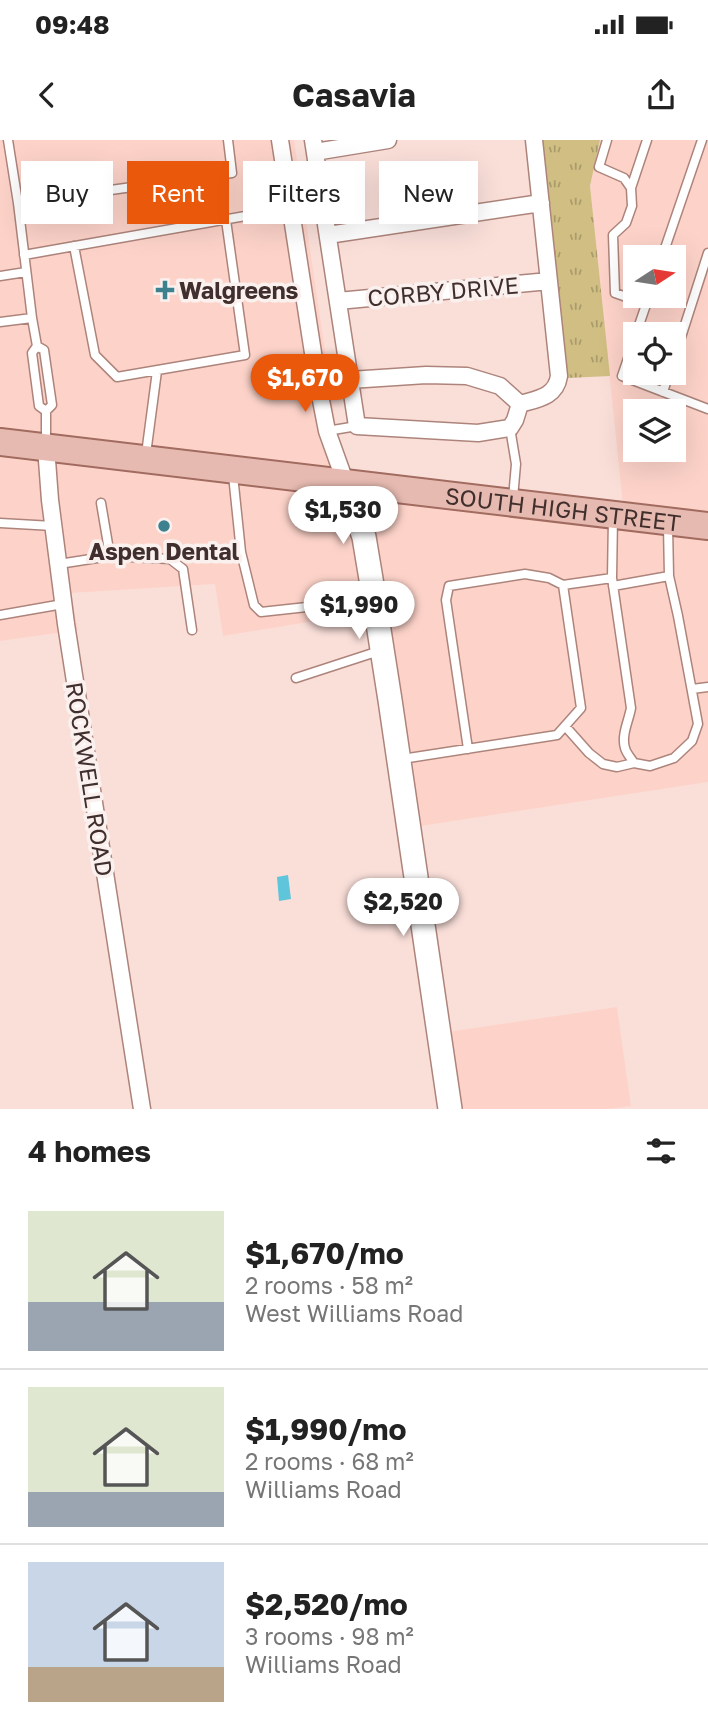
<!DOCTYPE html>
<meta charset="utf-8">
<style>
body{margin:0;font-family:"Golos Text",sans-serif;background:#f2f2f2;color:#222;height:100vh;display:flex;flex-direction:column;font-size:26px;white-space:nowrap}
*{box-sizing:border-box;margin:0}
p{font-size:23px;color:#767676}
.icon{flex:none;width:38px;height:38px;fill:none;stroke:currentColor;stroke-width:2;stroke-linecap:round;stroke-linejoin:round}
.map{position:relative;height:969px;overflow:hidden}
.side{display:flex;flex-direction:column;background:#fff;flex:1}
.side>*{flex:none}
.guide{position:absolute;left:21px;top:21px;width:667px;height:63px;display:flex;gap:14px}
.needle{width:46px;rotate:78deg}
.controls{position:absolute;left:623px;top:105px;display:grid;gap:14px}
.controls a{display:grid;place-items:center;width:63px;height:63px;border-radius:0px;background:#fff;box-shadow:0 7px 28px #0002;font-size:35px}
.price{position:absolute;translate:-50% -60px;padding:0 16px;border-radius:24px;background:#fff;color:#222;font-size:23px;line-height:46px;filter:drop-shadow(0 2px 4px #0008)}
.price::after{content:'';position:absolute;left:50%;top:42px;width:21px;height:16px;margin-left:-10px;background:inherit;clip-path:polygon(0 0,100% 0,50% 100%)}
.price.selected{background:#ea580c;color:#fff}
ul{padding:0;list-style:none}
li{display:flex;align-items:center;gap:21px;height:175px;padding:0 28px}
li+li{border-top:2px solid #e0e0e0}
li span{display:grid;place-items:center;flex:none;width:196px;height:140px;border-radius:0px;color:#555}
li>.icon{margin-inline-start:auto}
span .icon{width:84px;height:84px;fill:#fffc;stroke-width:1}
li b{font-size:30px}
h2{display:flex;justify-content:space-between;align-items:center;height:84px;padding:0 28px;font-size:30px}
.pill{padding:0 24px;border-radius:0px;background:#fff;box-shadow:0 7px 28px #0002;font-size:24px;line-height:63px}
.pill.selected{background:#ea580c;color:#fff}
.status{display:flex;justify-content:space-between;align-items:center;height:49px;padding:0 35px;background:#fff;direction:ltr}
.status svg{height:19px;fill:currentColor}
header{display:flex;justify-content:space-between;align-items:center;height:91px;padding:0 28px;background:#fff;font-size:32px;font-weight:700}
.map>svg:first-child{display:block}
.built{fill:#fdd3c9;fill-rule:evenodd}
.grass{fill:url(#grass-tufts)}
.water{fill:#5ec5da}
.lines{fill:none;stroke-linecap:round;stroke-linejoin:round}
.lane-casing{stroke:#ad847b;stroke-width:11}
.street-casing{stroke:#ad847b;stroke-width:19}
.secondary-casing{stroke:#ad847b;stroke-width:26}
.primary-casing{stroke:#a26b60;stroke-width:30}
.lane{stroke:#fff;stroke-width:8}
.street{stroke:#fff;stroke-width:16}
.secondary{stroke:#fff;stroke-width:23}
.primary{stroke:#e6bab0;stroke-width:26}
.poi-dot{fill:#3d818f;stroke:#faf1ef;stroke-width:2.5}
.labels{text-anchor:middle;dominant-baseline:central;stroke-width:7;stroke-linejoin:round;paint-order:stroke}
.poi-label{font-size:23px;font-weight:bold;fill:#402f2c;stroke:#faf1ef;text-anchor:start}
.street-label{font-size:23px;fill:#402f2c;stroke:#faf1ef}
</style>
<div class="status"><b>09:48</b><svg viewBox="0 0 49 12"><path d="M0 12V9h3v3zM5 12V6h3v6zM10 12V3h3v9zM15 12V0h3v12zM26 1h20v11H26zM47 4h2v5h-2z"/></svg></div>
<header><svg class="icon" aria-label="back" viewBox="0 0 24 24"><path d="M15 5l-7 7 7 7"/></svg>Casavia<svg class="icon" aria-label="share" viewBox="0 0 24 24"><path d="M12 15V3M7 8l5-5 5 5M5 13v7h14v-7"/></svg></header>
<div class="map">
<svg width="708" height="969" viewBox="0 0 708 969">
<defs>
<pattern id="grass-tufts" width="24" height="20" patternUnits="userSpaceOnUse" patternTransform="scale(1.75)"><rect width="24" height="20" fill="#d0be83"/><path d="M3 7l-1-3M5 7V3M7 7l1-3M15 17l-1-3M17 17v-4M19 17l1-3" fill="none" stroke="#aa9b6b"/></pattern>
</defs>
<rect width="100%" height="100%" fill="#fadfd9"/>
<path class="built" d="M0,0H294L345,347L623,366L590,46L600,0H708V642L414,687L381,470L223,496L215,444L71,453L78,490L0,501ZM635,117H674V156H635ZM635,194H674V233H635ZM635,271H674V310H635Z
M617,867L631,966L608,969H459L448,892Z"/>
<path class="grass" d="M540,0H600L590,46L610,236L568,238Z"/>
<path class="water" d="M288,735L291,759L279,761L277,737Z"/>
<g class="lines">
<g class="lane-casing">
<path id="lane" d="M8,0L18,63
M607,0L599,27L624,38L631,48L632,66L626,83L613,95L615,153L646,164
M631,48L647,0
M74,106L95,215L117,237L245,215L226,80
M24,115L291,68
M662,117L702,0
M0,136L26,132
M32,178L18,63L232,33L228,0
M0,182L32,178L37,206
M636,194L649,156
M635,198L622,236L708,269
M674,219L708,113
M663,252L669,233
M46,271L39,266L32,213L37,206L44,210L52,265L46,271V304
M510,288L516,324L513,358
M327,291L357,286
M146,314L157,231
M233,335L241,412L254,465L261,472L371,460
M613,377L612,438L631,568C629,580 621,595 625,608C626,613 631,618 634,623
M0,383L53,386
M110,416L170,419L183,429L192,490
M59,424L110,416L101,363
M613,446L669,436
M0,475L63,464
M296,538L379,511
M692,549L708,547
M565,586L589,613L603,624L617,627L634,623L650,626L674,618L692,601L698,584L678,476L669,436L668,386
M468,609L446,460L449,446L525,434L549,438L563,445L612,438
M402,619L557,595L581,568L563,445"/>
</g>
<g class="street-casing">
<path id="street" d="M280,0L318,245L327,291L346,344
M313,0L357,286L478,293L510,288L515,280L520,264C537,259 556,257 559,236L534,0
M315,12L388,0
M328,95L541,63
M338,161L549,141
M318,245L350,240L426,235L467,236L500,246L520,264
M46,307L50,360L66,484L142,969"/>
</g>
<g class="secondary-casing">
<path id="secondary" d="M346,344L364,397L371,439L390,560L450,969"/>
</g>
<g class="primary-casing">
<g id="primary">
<path id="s1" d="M0,302L708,386"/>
</g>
</g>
<use href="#lane" class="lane"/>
<use href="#street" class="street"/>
<use href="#secondary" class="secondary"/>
<use href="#primary" class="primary"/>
</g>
<g class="poi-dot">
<path d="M161.5 139.5h7v7h7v7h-7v7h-7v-7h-7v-7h7z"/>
<circle cx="164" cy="386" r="7"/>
</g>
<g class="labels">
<g class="poi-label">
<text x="179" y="150">Walgreens</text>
<text x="164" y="411" text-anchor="middle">Aspen Dental</text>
</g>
<g class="street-label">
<text transform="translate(443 151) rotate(-5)">CORBY DRIVE</text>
<text stroke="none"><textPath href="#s1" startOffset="567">SOUTH HIGH STREET</textPath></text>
<text transform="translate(90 639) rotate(81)">ROCKWELL ROAD</text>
</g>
</g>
</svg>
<div class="controls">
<a><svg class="needle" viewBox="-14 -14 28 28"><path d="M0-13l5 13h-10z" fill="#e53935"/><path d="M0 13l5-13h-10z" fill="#767676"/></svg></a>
<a><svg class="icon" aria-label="locate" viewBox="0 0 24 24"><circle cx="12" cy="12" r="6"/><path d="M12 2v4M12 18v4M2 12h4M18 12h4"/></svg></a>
<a><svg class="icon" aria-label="layers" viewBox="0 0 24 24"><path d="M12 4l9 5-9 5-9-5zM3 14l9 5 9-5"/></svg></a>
</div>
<b class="price selected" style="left:305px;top:274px">$1,670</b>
<b class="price" style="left:343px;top:406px">$1,530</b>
<b class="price" style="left:359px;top:501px">$1,990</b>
<b class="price" style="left:403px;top:798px">$2,520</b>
<div class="guide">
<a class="pill">Buy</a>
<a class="pill selected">Rent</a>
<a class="pill">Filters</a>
<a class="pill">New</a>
</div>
</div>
<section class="side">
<h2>4 homes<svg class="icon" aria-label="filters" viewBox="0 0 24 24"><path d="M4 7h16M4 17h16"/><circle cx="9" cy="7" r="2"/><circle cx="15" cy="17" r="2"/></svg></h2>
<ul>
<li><span style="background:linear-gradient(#dfe7d0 65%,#9aa5b1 0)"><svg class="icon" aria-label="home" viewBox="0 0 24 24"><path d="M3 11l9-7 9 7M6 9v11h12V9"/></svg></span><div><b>$1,670/mo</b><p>2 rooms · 58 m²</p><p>West Williams Road</p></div></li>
<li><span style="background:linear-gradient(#dfe7d0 75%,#9aa5b1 0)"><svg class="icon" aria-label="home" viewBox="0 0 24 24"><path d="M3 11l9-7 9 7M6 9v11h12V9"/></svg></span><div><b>$1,990/mo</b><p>2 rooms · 68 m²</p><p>Williams Road</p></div></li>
<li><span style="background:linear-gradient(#c9d6e8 75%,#b9a48a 0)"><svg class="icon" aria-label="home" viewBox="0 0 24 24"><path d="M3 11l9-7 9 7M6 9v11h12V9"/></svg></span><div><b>$2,520/mo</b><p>3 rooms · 98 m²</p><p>Williams Road</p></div></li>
</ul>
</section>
